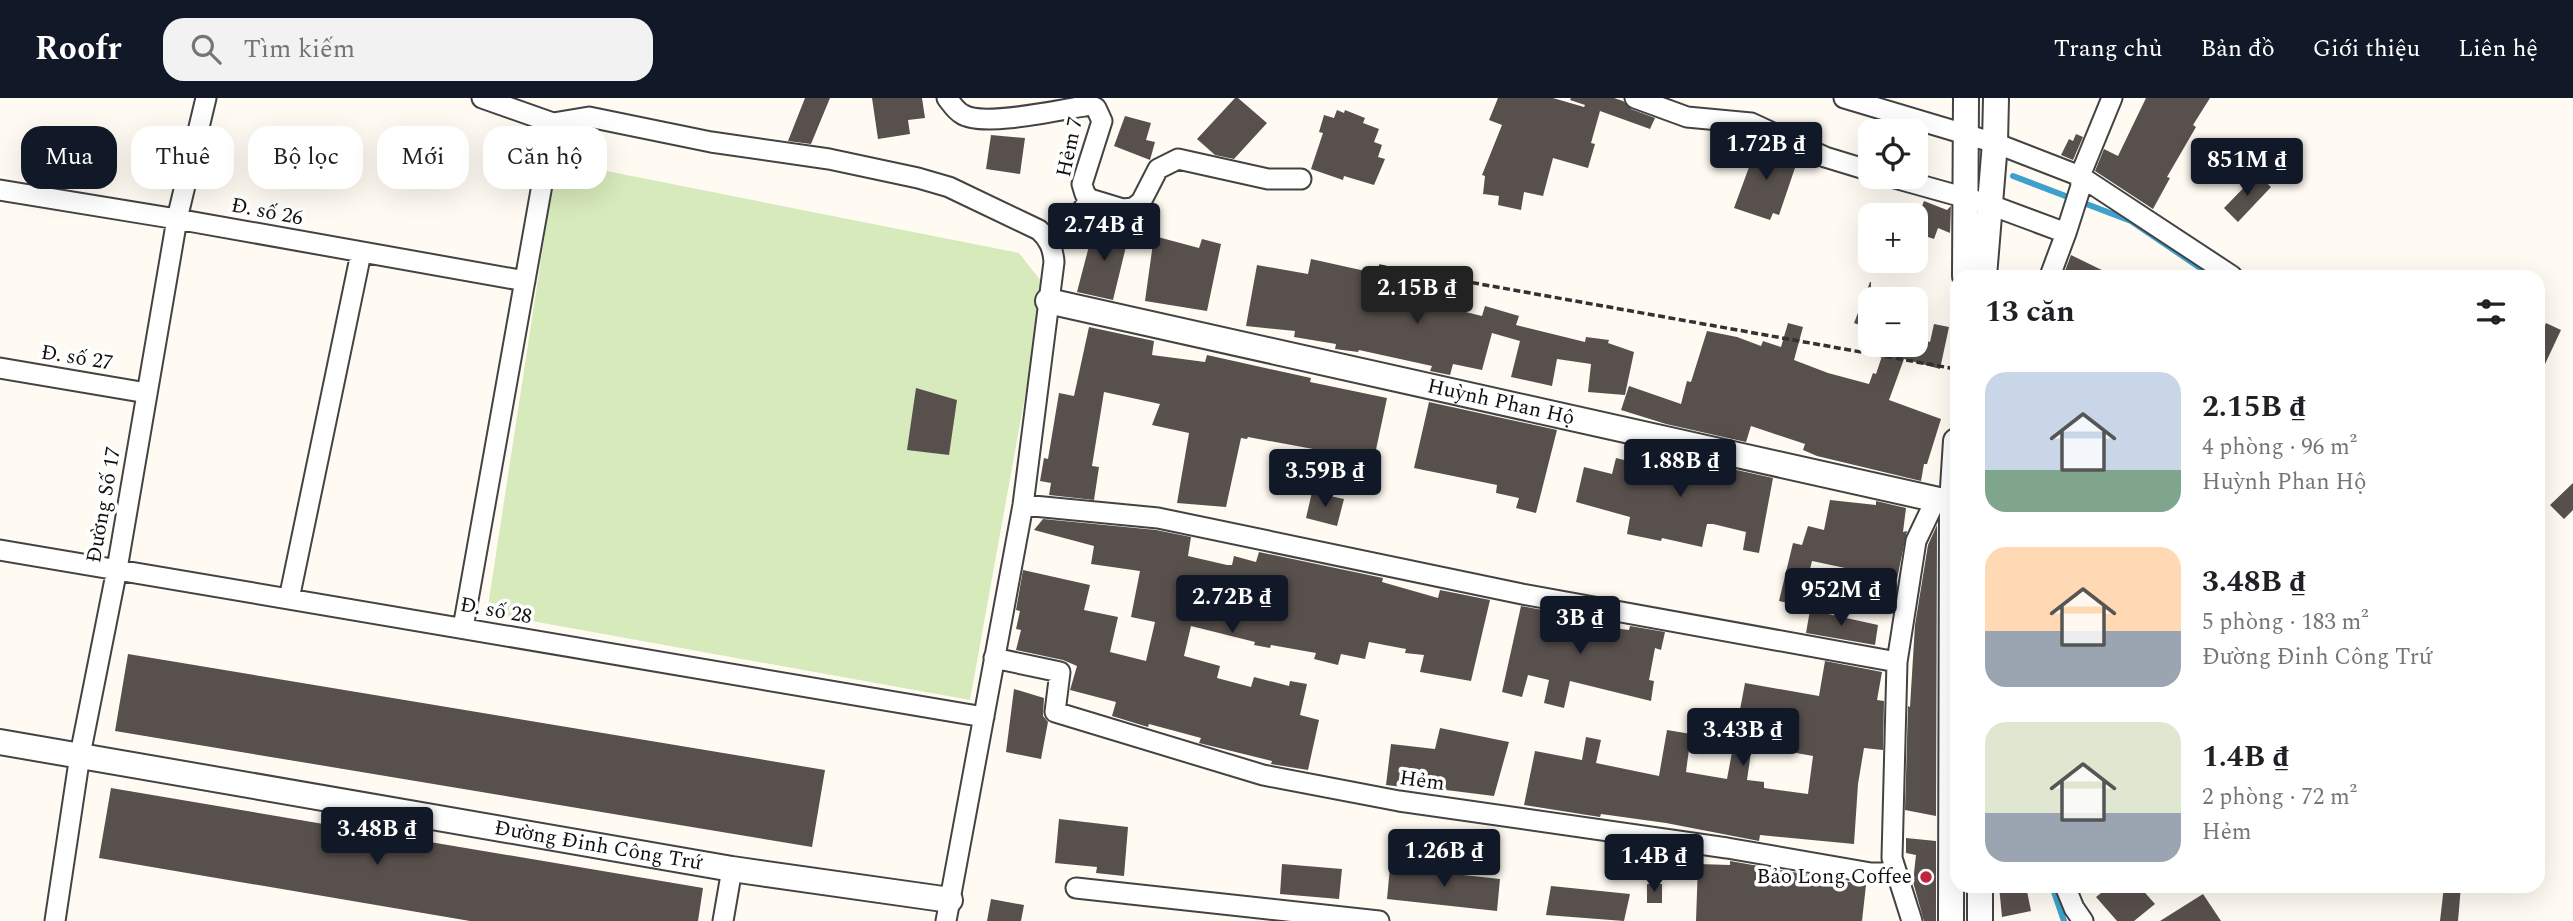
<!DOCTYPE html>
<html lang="vi">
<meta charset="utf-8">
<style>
body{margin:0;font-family:Spectral,serif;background:#f2f2f2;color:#202124;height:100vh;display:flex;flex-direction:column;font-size:26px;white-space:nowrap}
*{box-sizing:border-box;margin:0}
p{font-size:23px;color:#757577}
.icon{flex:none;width:38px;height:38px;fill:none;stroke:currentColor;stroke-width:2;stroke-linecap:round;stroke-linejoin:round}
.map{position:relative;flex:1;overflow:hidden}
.sheet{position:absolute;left:1950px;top:172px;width:595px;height:623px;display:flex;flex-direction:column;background:#fff;border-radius:21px;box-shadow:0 7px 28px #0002}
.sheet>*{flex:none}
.top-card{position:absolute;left:21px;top:28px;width:665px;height:63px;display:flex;gap:14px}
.buttons{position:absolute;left:1858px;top:21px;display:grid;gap:14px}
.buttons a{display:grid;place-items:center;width:70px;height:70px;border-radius:14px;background:#fff;box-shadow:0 7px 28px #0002;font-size:35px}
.price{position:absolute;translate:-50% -60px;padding:0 16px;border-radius:7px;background:#111827;color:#fff;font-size:23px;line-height:46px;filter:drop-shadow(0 2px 4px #0008)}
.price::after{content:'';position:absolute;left:50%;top:42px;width:21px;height:16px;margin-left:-10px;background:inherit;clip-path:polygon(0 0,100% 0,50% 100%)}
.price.active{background:#222;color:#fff}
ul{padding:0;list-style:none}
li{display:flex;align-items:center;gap:21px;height:175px;padding:0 35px}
li span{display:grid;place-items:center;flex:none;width:196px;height:140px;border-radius:21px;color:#555}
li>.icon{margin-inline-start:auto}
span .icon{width:84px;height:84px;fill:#fffc;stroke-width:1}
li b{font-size:30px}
h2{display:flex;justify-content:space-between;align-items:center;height:84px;padding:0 35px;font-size:30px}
.pill{padding:0 24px;border-radius:21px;background:#fff;box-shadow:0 7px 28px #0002;font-size:24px;line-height:63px}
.pill.active{background:#111827;color:#fff}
header{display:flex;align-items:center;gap:42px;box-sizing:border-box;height:98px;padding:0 35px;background:#111827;color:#fff}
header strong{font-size:33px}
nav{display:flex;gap:38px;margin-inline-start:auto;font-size:24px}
.search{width:490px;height:63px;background:#f2f2f2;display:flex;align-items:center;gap:18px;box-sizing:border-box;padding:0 24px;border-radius:21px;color:#757577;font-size:26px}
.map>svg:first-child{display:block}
.green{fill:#d7eabb}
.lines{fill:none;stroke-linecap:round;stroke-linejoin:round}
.stream{stroke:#3ea0cd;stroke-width:6}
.building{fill:#58504c;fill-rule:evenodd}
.minor-casing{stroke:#434343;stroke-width:23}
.tertiary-casing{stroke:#434343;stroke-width:28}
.path{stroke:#323232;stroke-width:3.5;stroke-dasharray:7 3.5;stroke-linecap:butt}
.minor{stroke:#fff;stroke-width:19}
.tertiary{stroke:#fff;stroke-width:24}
.poi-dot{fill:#c0273b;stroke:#fff;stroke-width:2.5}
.labels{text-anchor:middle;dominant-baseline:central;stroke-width:7;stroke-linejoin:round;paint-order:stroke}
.street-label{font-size:21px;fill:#101010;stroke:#fff}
.poi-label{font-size:21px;fill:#101010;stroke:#fff;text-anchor:end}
</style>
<header>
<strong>Roofr</strong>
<div class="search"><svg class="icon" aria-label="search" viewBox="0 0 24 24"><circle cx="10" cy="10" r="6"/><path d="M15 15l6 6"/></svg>Tìm kiếm</div>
<nav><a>Trang chủ</a><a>Bản đồ</a><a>Giới thiệu</a><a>Liên hệ</a></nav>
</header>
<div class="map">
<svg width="2573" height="823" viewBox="0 0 2573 823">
<rect width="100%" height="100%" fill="#fffbf2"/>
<path class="green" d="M556,63L1019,155L1045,188L970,602L487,515Z"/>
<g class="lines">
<path class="stream" d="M2013,78L2131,123L2212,178
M2052,788L2064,823"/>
</g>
<path class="building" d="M805,0H830L811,46L788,43Z
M872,0H922L925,20L908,22L910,36L878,41Z
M1235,0H1238L1267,25L1234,61L1215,57L1197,41Z
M1498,0H1553L1584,9L1585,7L1570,2L1571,0H1614L1623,3L1631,11L1655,20L1650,31L1600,13L1591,45L1595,46L1588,70L1553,60L1543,98L1524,94L1521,112L1498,107L1499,98L1483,96L1485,78L1482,77L1502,27L1489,22Z
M2146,0H2210L2193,27L2196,29L2167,79L2170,80L2153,111L2095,73L2104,51L2118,58Z
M1337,12L1344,15L1345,12L1365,20L1363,25L1379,31L1374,44L1382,47L1378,59L1385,61L1374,87L1344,78L1343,82L1311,71L1323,35L1319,34L1324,17L1334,20Z
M1125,18L1151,25L1146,42L1155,44L1150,62L1114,48Z
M2076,36L2083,39L2073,62L2061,57L2069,41L2073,43Z
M991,37L1025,40L1020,76L986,71Z
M1759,42L1785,54L1783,59L1797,64L1779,117L1773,115L1770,122L1734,110Z
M2257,76L2271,89L2238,124L2224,110Z
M1924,103L1947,112L1951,108L1950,135L1938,130L1934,141L1916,135V123Z
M1103,124L1130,132L1113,202L1077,194L1089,148L1095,150Z
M1154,138L1199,150L1202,141L1221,146L1207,213L1145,203Z
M2071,157L2114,178H2063Z
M1311,161L1379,176L1376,185L1436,198L1433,206L1482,218L1485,208L1519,218L1516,227L1585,244L1586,239L1609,242L1608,245L1634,254L1625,297L1588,294L1591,266L1557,261L1552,288L1511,279L1520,243L1492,235L1482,272L1453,266L1450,277L1430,273L1432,268L1359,252L1358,254L1335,251L1336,246L1294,239L1295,233L1246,228L1257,167L1308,176Z
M1870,184H1871V231L1854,225Z
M1788,225L1803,229L1794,262L1828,275L1869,286L1873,275L1876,276L1883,255L1870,251L1871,247H1916V240L1930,244L1934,226L1949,229L1940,271L1904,261L1889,302L1941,321L1927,366H1924L1921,383L1817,358L1803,352L1805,346L1751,328L1746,344L1666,326L1621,312L1629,288L1681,306L1687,283L1691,284L1707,233L1737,239L1761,248L1763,243L1781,249Z
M2546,225L2561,232L2538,281V243Z
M1089,229L1154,243L1152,257L1205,264L1207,257L1311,280L1310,284L1387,300L1374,361L1313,353V351L1248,339L1247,341L1241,340L1226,409L1177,405L1189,335L1152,327L1160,306L1104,294L1092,368L1099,369L1094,402L1049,397L1051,385L1040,383L1044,360L1048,361L1059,295L1074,298Z
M916,290L957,302L949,357L907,352Z
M1429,304L1557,332L1536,415L1516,410L1519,400L1496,395L1497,387L1414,370Z
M1659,355L1773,380L1759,455L1743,452L1746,434L1713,426H1707L1702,449L1662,440L1661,443L1627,436L1630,419L1576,404L1584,369L1612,376L1616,360L1652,369L1653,364L1657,365Z
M2573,385V412L2564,421L2550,407Z
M1312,394L1344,401L1337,428L1306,420Z
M1830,402L1876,407V403L1906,410L1903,434L1907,433L1897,481L1812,463L1801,508L1779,503L1793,445L1802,447L1808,428L1824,432Z
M1043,421L1156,432L1191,439L1188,458L1227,467H1232L1234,458L1256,464L1259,454L1383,480L1382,484L1438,500L1440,492L1490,502L1471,583L1420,574L1424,557L1405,555L1406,551L1369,544L1365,561L1341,556L1338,567L1314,561L1316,555L1271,547L1270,550L1254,547L1255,544L1191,528L1184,558L1220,568L1217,580L1251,589L1254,579L1289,588L1290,583L1307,586L1300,617L1319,622L1308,672L1271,666L1272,663L1199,645L1201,640L1149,626L1148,629L1112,618L1116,604L1070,592L1077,568L1063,562L1016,552L1021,532L1016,531L1020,513L1016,512L1023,472L1090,487L1084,512L1118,519L1110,554L1146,563L1155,524L1131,519L1140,473L1091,466L1094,448L1034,432Z
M1937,427L1936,718L1905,712L1908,608L1910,609L1915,527L1928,447Z
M1521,508L1584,520L1582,526L1629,532L1630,528L1665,534L1661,552L1655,550L1649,582L1654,583L1651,603L1570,583L1564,610L1544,605L1549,582L1528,577L1522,599L1502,594Z
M1810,512L1878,527L1875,547L1806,535Z
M128,556L825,672L812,749L115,633Z
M1825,563L1882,574L1877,602L1884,603L1883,652L1864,650L1858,686L1854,746L1760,737L1759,743L1666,725L1601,716L1600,719L1524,707L1535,653L1582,662L1586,639L1601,642L1596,665L1659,678L1667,632L1691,636L1686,674L1727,681L1745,585L1819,598ZM1752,647L1813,658L1808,696L1764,690V684L1747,682Z
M1014,591L1044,600L1043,618L1048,624L1041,661L1006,654Z
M1440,630L1509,644L1494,698L1422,689L1421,691L1386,687L1391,646L1435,651Z
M111,690L703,790L698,823H470L99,760Z
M1059,721L1128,729L1124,778L1096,775L1097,769L1055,765Z
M1906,740L1936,743V823H1924L1913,784L1916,757L1906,755Z
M1730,763L1866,787L1862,823H1696L1698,766L1730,767Z
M1282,766L1342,771L1339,801L1280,796Z
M1390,769L1500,781L1497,813L1387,801Z
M1647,786H1662V805H1647Z
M1551,788L1630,796L1624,823L1546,817Z
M1999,788H2026L2031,813L2002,819Z
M2110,788H2139L2155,806L2134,823H2117L2096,799Z
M2444,788H2461L2458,823H2440Z
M2203,796L2221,823H2160Z
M991,801L1024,807L1021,823H987Z"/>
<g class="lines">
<g class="minor-casing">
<path id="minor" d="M482,0L553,25
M947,0C951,5 956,13 962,16C982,30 1064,11 1090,7L1096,10L1102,23L1082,86L1085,96L1090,101L1123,111L1133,110L1141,104L1158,71L1178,61L1268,81H1301
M1635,0L1687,19L1751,25L1825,59L1871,73
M1844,0L1995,45L2080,78L2232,178
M553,25L589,19L711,44L829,61L918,80L949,89L1039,132C1049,141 1053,150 1054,164L1023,407L946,823
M1891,79L1988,106L2066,135L2050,178
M0,92L177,121L525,183
M2066,135L2081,88L2080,78L2112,0
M1048,140C1069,134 1078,118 1090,101
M0,270L147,295
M1023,407L1158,420L1522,496L1897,564
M0,452L984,619
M289,501L361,155
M463,530L553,25
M994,560L1060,574L1055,614L1263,677L1399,703L1727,750L1871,775H1897
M2065,788L2074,810L2083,823
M1076,790L1379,823
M55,823L80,657L117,471L177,121L206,0
M723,823L732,771
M1912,823L1892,760L1897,564L1916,443L1936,401"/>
</g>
<g class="tertiary-casing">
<g id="tertiary">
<path d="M1965,178L1966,0"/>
<path d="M1984,178L1995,45L1996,0"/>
<path id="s1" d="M1048,203L1952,405"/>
<path id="s2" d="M0,644L732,771L950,802"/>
<path d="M1951,823L1952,405L1956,343"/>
<path d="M1980,823V788"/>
</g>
</g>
<path class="path" d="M1379,168L1956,271"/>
<use href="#minor" class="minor"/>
<use href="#tertiary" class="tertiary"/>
</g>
<circle class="poi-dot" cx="1926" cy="779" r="7"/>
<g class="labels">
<g class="street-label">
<text transform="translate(1070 49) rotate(-78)">Hẻm 7</text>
<text transform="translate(267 114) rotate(11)">Đ. số 26</text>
<text transform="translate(77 260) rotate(9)">Đ. số 27</text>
<text stroke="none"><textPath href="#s1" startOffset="464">Huỳnh Phan Hộ</textPath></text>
<text transform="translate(104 407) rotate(-80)">Đường Số 17</text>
<text transform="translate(496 513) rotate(10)">Đ. số 28</text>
<text transform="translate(1422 683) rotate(8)">Hẻm</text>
<text stroke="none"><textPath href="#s2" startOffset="607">Đường Đinh Công Trứ</textPath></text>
</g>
<g class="poi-label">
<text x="1912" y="779">Bảo Long Coffee</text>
</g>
</g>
</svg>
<div class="buttons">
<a><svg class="icon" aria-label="locate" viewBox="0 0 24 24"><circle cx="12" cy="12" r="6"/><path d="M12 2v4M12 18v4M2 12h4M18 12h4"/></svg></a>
<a>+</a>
<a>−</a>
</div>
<b class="price" style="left:1766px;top:84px">1.72B ₫</b>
<b class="price" style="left:2247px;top:100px">851M ₫</b>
<b class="price" style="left:1104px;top:165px">2.74B ₫</b>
<b class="price active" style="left:1417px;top:228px">2.15B ₫</b>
<b class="price" style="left:1680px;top:401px">1.88B ₫</b>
<b class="price" style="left:1325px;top:411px">3.59B ₫</b>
<b class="price" style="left:1841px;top:530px">952M ₫</b>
<b class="price" style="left:1232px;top:537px">2.72B ₫</b>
<b class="price" style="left:1580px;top:558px">3B ₫</b>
<b class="price" style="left:1743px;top:670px">3.43B ₫</b>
<b class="price" style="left:377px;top:769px">3.48B ₫</b>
<b class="price" style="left:1444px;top:791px">1.26B ₫</b>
<b class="price" style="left:1654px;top:796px">1.4B ₫</b>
<div class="top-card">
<a class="pill active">Mua</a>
<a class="pill">Thuê</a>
<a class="pill">Bộ lọc</a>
<a class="pill">Mới</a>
<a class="pill">Căn hộ</a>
</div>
<section class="sheet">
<h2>13 căn<svg class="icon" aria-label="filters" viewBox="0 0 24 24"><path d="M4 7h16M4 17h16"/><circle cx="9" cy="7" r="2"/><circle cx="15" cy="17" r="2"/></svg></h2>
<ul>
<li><span style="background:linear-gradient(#c9d6e8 70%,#7fa58c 0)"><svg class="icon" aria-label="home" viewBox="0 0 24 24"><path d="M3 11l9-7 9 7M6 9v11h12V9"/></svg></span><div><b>2.15B ₫</b><p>4 phòng · 96 m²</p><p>Huỳnh Phan Hộ</p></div></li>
<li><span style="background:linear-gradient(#ffd9b3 60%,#9aa5b1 0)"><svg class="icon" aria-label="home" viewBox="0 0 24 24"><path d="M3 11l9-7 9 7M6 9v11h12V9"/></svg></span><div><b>3.48B ₫</b><p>5 phòng · 183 m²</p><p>Đường Đinh Công Trứ</p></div></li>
<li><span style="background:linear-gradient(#dfe7d0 65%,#9aa5b1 0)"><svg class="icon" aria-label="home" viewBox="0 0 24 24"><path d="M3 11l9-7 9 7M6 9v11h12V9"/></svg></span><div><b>1.4B ₫</b><p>2 phòng · 72 m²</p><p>Hẻm</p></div></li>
</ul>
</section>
</div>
